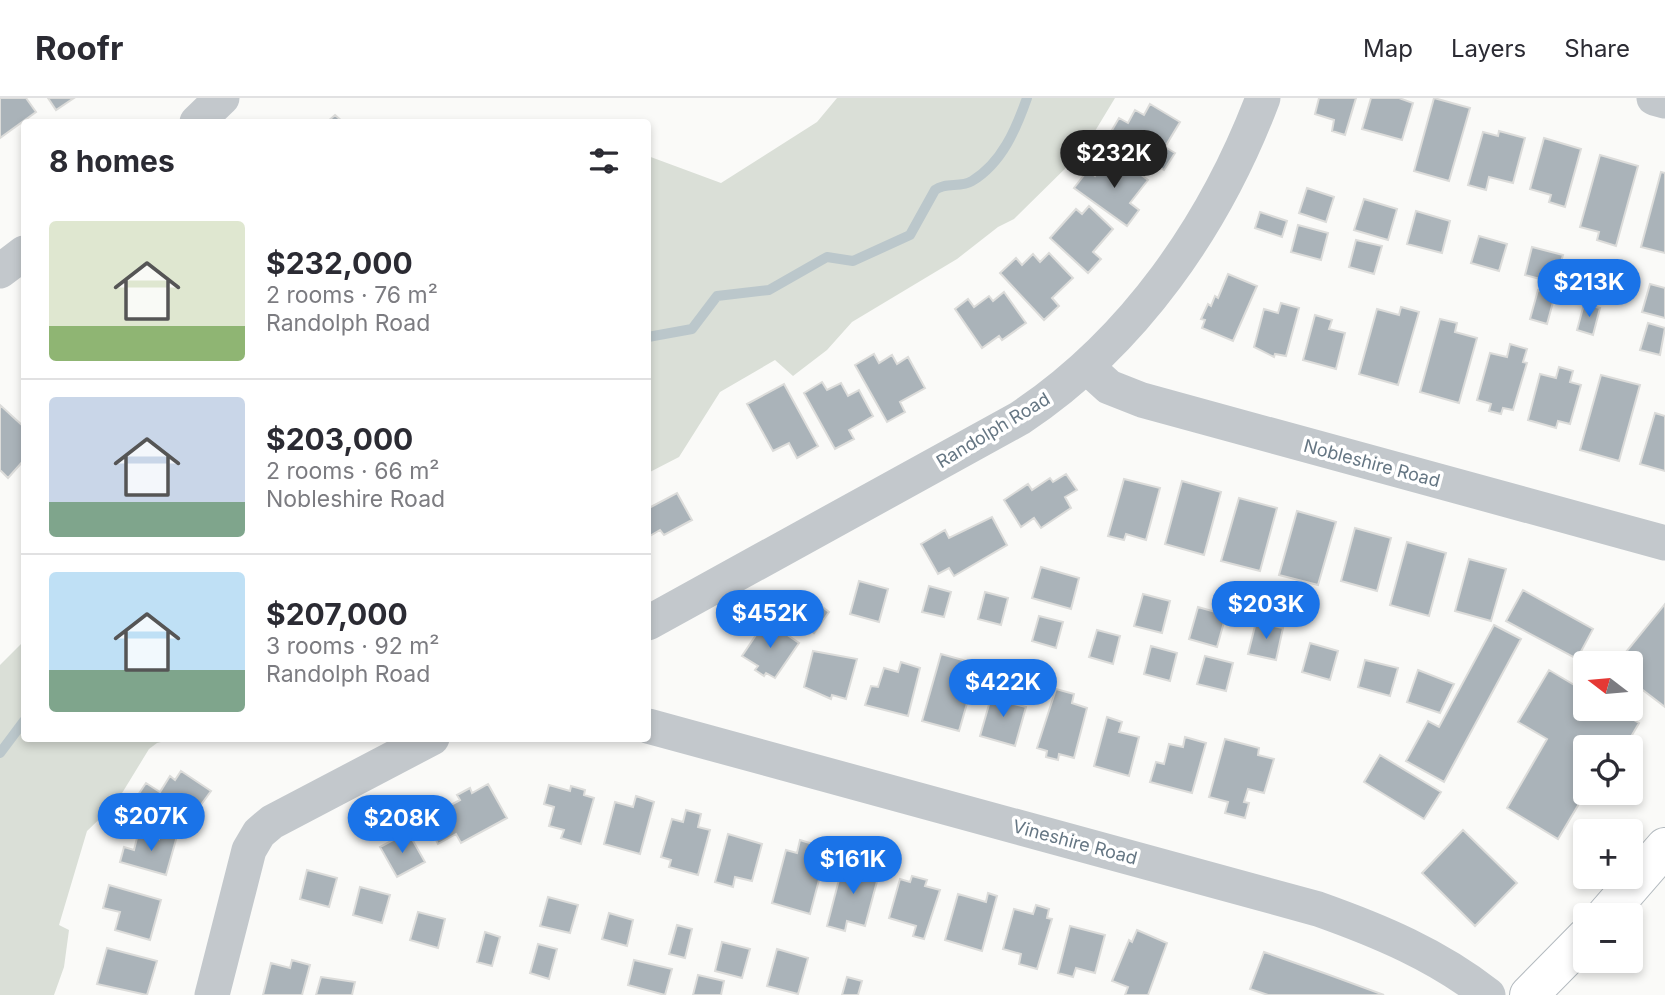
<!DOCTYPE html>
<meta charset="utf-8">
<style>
body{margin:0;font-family:Inter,sans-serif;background:#f2f2f3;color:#2b2b33;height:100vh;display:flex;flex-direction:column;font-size:26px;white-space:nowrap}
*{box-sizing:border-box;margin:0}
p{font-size:23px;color:#7c7c81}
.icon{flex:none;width:38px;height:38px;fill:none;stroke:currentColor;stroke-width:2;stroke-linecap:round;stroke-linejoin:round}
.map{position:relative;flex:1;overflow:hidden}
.side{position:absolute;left:21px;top:21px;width:630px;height:623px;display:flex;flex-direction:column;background:#fff;border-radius:7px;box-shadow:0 4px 10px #0003}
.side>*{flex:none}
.needle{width:46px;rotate:286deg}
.buttons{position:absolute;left:1573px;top:553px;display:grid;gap:14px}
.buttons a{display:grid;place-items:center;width:70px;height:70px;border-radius:7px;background:#fff;box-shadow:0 4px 10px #0003;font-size:35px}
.price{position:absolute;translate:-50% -60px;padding:0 16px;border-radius:24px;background:#1a73e8;color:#fff;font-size:23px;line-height:46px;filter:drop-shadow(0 2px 4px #0008)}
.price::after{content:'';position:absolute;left:50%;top:42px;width:21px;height:16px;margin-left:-10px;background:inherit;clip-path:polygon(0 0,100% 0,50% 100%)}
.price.active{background:#222;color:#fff}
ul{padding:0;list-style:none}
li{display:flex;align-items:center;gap:21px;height:175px;padding:0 28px}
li+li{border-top:2px solid #e1e1e2}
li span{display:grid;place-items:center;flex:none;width:196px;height:140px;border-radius:7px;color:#555}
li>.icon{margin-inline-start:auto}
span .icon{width:84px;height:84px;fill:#fffc;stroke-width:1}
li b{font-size:30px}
h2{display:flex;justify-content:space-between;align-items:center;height:84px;padding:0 28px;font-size:30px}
header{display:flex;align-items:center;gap:42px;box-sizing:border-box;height:98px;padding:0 35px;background:#fff;border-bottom:2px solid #e1e1e2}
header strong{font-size:33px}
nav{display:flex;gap:38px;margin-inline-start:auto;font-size:24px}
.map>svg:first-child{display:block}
.green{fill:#dadfd7}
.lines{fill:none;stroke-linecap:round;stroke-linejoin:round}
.stream{stroke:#bbc7cb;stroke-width:10}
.building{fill:#aab3b9;stroke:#dcdcda;stroke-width:2}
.secondary-casing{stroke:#b3babf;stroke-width:40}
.street{stroke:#c3c8cc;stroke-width:35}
.secondary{stroke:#fff;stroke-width:38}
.labels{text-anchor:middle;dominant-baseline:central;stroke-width:7;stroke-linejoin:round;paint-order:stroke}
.street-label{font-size:18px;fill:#657683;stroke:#fff}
</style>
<header>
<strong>Roofr</strong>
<nav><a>Map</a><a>Layers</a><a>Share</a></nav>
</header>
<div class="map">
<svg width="1665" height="897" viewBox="0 0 1665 897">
<rect width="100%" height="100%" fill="#fafaf8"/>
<path class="green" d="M837,0H1115L1083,53L1014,121L998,129L957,161L852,224L827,252L793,278L775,262L720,294L679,359L648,375V58L721,85L817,24Z
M24,543V640L173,641L157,645L149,651L116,705L87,733L59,827L69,832L64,869L54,897H0V567Z"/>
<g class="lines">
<path class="stream" d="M648,239L692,231L717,198L769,192L827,159L853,163L910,137L935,92C945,84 961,90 972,83C1002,65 1016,31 1027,0
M0,655L24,623"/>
</g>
<path class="building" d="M0,0H26L36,14L0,40Z
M48,0H74L56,12Z
M1319,0H1356L1345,37L1332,33L1334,22L1315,16Z
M1371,0H1399L1413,5L1402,42L1362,31Z
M1434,0L1470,10L1449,83L1414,73Z
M1150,6L1180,24L1165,49L1175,55L1164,72L1108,39L1119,20L1128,25L1135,12L1144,17Z
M335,17L343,24H327Z
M1499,33L1525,40L1513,85L1489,79L1486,92L1468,87L1483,34L1498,38Z
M1544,40L1581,51L1565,109L1549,104L1551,97L1530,91Z
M1600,57L1638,68L1616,148L1597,142L1599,134L1580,129Z
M1120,61L1148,82L1130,105L1139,112L1127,128L1074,90L1088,72L1095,78L1104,66L1112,72Z
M1661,74L1665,75V155L1641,149Z
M1307,90L1334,99L1326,124L1299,115Z
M1364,101L1397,111L1388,142L1354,132Z
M1089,108L1113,131L1093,154L1101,161L1088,175L1050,140L1076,111L1082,116Z
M1416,113L1450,123L1442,155L1407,146Z
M1260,114L1287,123L1282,139L1255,130Z
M1298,127L1328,135L1321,162L1291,154Z
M1479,138L1507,146L1499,173L1471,165Z
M1356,142L1382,148L1374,176L1349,169Z
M1532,149L1563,157L1555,185L1525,177Z
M1049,155L1073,180L1052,200L1059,208L1044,222L1000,175L1016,160L1022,167L1033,156L1040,164Z
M1591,168L1619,175L1611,203L1583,196Z
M1228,176L1257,188L1233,243L1202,230L1205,222L1201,221L1208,206L1211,208L1215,198L1218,200Z
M1650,186L1665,190V220L1642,214Z
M1538,192L1555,197L1547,226L1530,221Z
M1004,194L1026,225L1002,242L999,238L982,250L955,211L968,201L974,209L989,198L993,203Z
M1281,205L1299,210L1286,258L1275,256L1274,259L1254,249L1264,211L1278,215Z
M1584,206L1600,210L1593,237L1577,232Z
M1401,209L1419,214L1398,287L1359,276L1377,211L1399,217Z
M1315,217L1332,222L1329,231L1345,235L1336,271L1303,262Z
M1440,221L1457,225L1455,234L1477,240L1459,305L1420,294Z
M1648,225L1665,230L1660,257L1640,252Z
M1510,246L1527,251L1523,264L1527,265L1513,312L1503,310L1501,316L1489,313L1491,306L1477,302L1490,255L1507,259Z
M874,256L879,265L892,257L897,266L908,259L925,290L900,304L905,314L887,324L855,267Z
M1559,269L1573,273L1570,284L1581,287L1570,326L1558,323L1556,330L1528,322L1540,276L1556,280Z
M1601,277L1640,287L1619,363L1580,352Z
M822,284L827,292L841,285L848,298L859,292L873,318L849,332L854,341L835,351L804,295Z
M784,286L818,348L797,360L789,345L773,353L747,306Z
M0,307L24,329V362L8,380L0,372Z
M1655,315L1665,318V373L1640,366Z
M1066,376L1077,392L1065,399L1071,410L1041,430L1034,420L1021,429L1004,402L1028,386L1032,392L1050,380L1053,384Z
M1124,381L1160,390L1146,442L1126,436L1124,442L1108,438Z
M1182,383L1221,394L1204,457L1165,446Z
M677,395L692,422L664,437L660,432L648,439V407L649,410Z
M1239,400L1277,410L1260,473L1221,463Z
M1297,413L1336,424L1318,487L1279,477Z
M992,419L1007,447L954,478L949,470L938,476L921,446L945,432L949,440Z
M1355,430L1391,440L1377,493L1341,483Z
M1407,444L1446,455L1429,518L1390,507Z
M1469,461L1506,471L1491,523L1455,513Z
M1041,469L1079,480L1071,511L1032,500Z
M859,483L888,491L879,524L850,516Z
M929,488L951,494L944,519L922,514Z
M1523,492L1593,531L1577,561L1506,523Z
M985,494L1008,500L1001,527L978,521Z
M1143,496L1170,503L1162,535L1134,528Z
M808,498L829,514L814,535L792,519Z
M1665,506V609L1631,583V565H1617Z
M1198,509L1226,517L1217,549L1189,541Z
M1039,518L1063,524L1056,550L1032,543Z
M766,522L799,545L775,580L766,575L764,578L755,572L758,568L742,558Z
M1256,524L1283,530L1276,562L1248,556Z
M1494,527L1521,541L1444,684L1406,663L1428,623L1439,629Z
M1097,532L1120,538L1113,566L1089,559Z
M1310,545L1338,553L1330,582L1302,574Z
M1151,548L1177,555L1170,583L1144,576Z
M813,553L857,561L846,601L832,597L831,601L804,589Z
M941,556L970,564L969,569L977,571L959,633L922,623Z
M1205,558L1233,565L1226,593L1197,586Z
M1365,562L1398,570L1390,598L1358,589Z
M901,564L920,570L908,618L865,607L871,588L878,589L884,570L898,574Z
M1418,572L1454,586L1440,615L1407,604Z
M1549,572L1586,594V611H1615L1639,625L1625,649H1586V694L1558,741L1507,710L1547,641L1518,624Z
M994,589L1009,594L1006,604L1026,609L1015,648L980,638Z
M1056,591L1074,596L1072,605L1087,610L1074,660L1059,656L1058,662L1046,659L1047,653L1037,650Z
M1107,619L1122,624L1119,634L1139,639L1129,678L1094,668Z
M1185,639L1206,645L1192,695L1150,684L1156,664L1164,666L1169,646L1183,649Z
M1225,641L1259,650L1258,657L1274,661L1264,695L1248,691L1244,704L1249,705L1245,720L1225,715L1228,704L1209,699Z
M1380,657L1441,694L1424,721L1364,684Z
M181,673L211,693L195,715L189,711L179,725L138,697L146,685L160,694L170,678L175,682Z
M488,686L507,720L461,745L456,736L438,746L425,721L460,702L457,697L470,690L472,695Z
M549,687L570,693L571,688L585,692L584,697L594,700L581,746L561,740L564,732L549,728L554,709L544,706Z
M636,698L654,704L640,756L604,746L615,704L633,709Z
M686,712L701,716L698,729L710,732L698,777L669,769L671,762L661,759L672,721L683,724Z
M1463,732L1517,785L1475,828L1422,775Z
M160,734L177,738L166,777L120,764L124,749L134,752L138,736L159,741Z
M408,734L425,764L397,779L380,749Z
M728,736L762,746L752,783L735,779L733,789L715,784Z
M800,742L816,747L812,759L824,763L810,816L772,805L786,752L797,755Z
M853,763L867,767L865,773L879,776L865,828L847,823L845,833L827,828L843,766L852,769Z
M307,772L337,780L329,809L300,801Z
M912,778L927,782L925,788L940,792L924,841L913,838L916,828L889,820L900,781L910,784Z
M109,787L161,802L150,842L115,832L120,814L103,810Z
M360,789L390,797L382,825L353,817Z
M988,795L997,798L982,853L945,842L958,796L986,804Z
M548,799L578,807L570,835L540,828Z
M1036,807L1049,811L1047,820L1052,821L1037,871L1019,866L1021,856L1003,851L1014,811L1033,816Z
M418,814L445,821L438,850L410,842Z
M609,815L633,822L627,848L602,841Z
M677,827L692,831L685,860L669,856Z
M1070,828L1105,837L1095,875L1076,870L1073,879L1058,875Z
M1137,832L1167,845L1148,897H1125L1128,889L1112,883L1129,842L1132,844Z
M485,834L500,839L492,868L477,864Z
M722,844L750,851L742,880L715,873Z
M538,846L557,851L549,881L530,875Z
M107,850L157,863L147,897L97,886Z
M777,851L808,860L798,896L767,888Z
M1264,854L1324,875L1384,897H1268L1250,891Z
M292,862L310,867L302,897H263L271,865L290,870Z
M634,862L672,871L665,897L628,887Z
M698,877L724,883L721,897H693Z
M321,879L355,884L352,897H316Z
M847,879L862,883L858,897H842Z"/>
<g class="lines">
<g class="secondary-casing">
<path id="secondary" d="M1606,817L1665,749
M1529,897L1586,839"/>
</g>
<path class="street" d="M1654,0L1665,3
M197,24L222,0
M0,173L24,155
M1087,269L1109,289L1142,302L1665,445
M648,525L1020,320C1134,244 1215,127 1263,0
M648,628L1318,811C1380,833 1437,857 1488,897
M212,897L249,752L259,735L272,724L432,640"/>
<use href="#secondary" class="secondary"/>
</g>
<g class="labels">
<g class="street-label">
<text transform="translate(993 332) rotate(-31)">Randolph Road</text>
<text transform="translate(1372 365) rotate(15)">Nobleshire Road</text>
<text transform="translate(1075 744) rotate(15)">Vineshire Road</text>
</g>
</g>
</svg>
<div class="buttons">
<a><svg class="needle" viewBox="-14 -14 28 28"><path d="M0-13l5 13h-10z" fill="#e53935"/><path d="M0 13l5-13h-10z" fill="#7c7c81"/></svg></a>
<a><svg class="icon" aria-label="locate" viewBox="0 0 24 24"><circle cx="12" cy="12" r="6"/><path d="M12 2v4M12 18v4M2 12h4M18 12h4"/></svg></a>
<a>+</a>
<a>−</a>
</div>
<b class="price active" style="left:1114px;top:92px">$232K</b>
<b class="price" style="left:1589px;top:221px">$213K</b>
<b class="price" style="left:1266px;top:543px">$203K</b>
<b class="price" style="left:770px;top:552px">$452K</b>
<b class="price" style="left:1003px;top:621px">$422K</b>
<b class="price" style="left:151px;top:755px">$207K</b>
<b class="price" style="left:402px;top:757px">$208K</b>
<b class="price" style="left:853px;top:798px">$161K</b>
<section class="side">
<h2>8 homes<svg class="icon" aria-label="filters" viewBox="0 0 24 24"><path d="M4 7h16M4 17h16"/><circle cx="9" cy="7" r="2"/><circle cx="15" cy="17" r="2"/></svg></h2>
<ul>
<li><span style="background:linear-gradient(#dfe7d0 75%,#8fb573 0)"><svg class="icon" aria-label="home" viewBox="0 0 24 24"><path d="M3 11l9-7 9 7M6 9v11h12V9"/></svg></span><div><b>$232,000</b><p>2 rooms · 76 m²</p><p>Randolph Road</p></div></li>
<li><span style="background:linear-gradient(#c9d6e8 75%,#7fa58c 0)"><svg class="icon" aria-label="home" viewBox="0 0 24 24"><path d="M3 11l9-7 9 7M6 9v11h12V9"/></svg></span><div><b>$203,000</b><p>2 rooms · 66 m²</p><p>Nobleshire Road</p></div></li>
<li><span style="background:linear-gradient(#bfe0f5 70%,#7fa58c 0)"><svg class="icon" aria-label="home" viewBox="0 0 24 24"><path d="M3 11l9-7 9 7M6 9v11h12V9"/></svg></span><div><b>$207,000</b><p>3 rooms · 92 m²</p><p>Randolph Road</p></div></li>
</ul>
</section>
</div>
